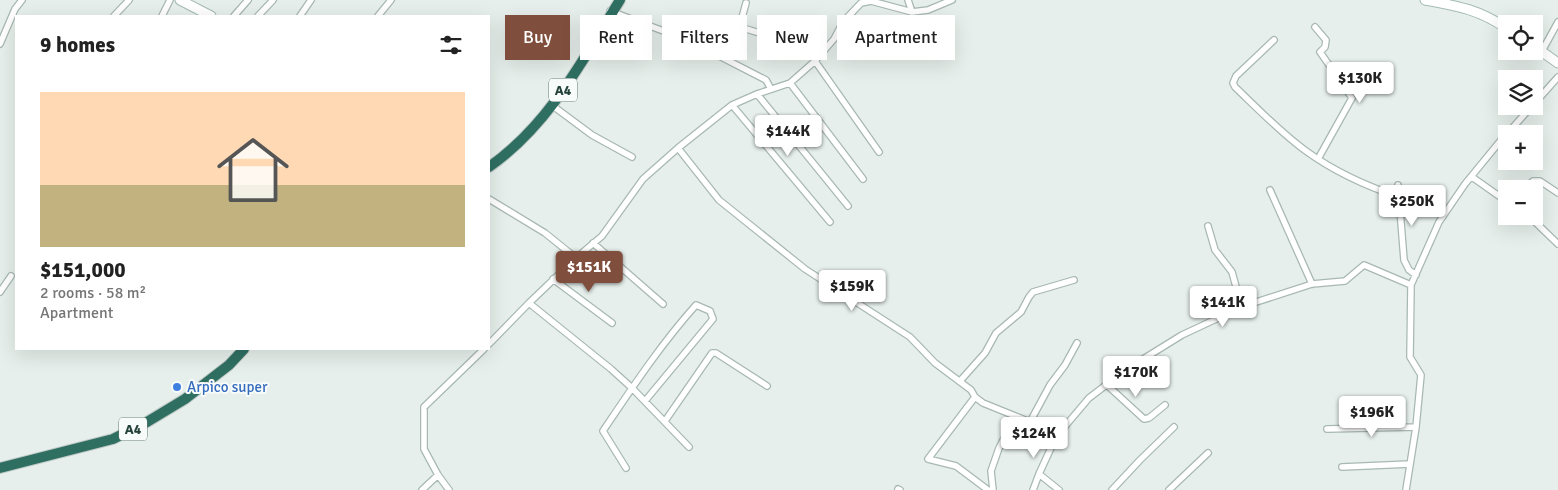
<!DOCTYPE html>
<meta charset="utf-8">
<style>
body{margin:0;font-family:Signika,sans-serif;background:#f2f2f2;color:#222;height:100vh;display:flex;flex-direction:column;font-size:19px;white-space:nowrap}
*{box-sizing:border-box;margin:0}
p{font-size:16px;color:#767676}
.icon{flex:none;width:28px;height:28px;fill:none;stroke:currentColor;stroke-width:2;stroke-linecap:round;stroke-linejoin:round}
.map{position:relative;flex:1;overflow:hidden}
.drawer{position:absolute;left:15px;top:15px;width:475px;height:335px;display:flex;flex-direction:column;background:#fff;border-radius:0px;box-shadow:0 5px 20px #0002}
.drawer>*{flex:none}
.hud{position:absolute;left:505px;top:15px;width:475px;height:45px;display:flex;gap:10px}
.controls{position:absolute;left:1498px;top:15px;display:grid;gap:10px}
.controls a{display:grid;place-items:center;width:45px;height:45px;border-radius:0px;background:#fff;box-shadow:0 5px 20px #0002;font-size:25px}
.price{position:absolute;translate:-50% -42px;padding:0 11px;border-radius:5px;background:#fff;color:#222;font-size:16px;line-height:32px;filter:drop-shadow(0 1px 2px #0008)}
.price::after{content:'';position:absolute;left:50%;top:30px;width:15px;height:11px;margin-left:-8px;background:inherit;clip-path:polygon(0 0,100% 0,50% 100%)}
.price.current{background:#804e3d;color:#fff}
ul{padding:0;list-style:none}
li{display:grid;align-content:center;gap:10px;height:265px;padding:0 25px}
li+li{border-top:1px solid #e0e0e0}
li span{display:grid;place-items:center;height:155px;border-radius:0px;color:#555}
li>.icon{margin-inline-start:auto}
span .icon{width:90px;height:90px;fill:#fffc;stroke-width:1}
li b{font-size:21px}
h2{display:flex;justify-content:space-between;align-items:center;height:60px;padding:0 25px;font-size:21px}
.chip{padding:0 18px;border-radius:0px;background:#fff;box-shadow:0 5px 20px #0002;font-size:18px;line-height:45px}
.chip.current{background:#804e3d;color:#fff}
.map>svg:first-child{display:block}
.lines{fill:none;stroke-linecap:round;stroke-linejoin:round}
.street-casing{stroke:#a8b8b2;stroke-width:8}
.secondary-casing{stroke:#a4bbb3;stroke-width:11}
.highway-casing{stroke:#c2cac8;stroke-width:12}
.street{stroke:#fff;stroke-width:5.5}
.secondary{stroke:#fff;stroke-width:9}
.highway{stroke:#2f6f62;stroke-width:10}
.shop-dot{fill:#3f7fe0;stroke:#f7fbf9;stroke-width:2}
.labels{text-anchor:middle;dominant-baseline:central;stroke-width:4;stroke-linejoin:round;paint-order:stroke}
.shield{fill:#f7fbf9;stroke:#637a73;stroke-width:1}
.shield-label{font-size:14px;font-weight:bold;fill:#24423a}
.shop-label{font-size:15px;fill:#366cbe;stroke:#f7fbf9;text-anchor:start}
</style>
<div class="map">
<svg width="1558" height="490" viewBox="0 0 1558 490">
<rect width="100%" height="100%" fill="#e6efeb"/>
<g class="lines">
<g class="street-casing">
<path id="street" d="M908,0L912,12
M746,3L740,25L743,28L822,52
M610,11L690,41L766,80L771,89
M114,16L129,0
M162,16L170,0
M234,16L248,0
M258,16L273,0
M300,16L311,0
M378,16L391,0
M1315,27L1326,40L1325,47L1320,52L1352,98L1318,159
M1274,40L1236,76L1233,83L1235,87C1258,109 1281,133 1306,151C1335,172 1366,186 1399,197
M0,44L15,9L22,0
M1542,51L1558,22
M815,61L879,152
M790,83L863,179
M757,94L848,206
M1534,104L1558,77
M732,105L830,222
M553,106L592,135L632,157
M1507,134L1532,106
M678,148L719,200L805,269L910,337L935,363L971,390L975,397L983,403L1030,422L1056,437
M1472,177L1506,201
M1398,185L1404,260L1409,270L1416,275
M1524,189L1533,181H1540L1558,193
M1270,190L1312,284
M489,199L545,233L576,258L602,236L643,179L678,148L732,105L757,94L790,83L815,61L834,39L843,22L861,3L871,1L912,12L928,10L952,0
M1529,216L1558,244
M1208,226L1215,250L1232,272L1238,294L1244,306
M593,243L663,304
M576,258L529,303L611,369L632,388L689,447
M553,279L612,323
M0,292L11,276
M489,344L529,303
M960,381L985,353L996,333L1021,312L1029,297L1033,292L1074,280
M1107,385L1144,419L1149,418L1165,405
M975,397L928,459L956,466L988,490
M665,421L712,353H716L767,386
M1030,422L1050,385L1065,365L1077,343
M1327,429L1416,427
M1342,467L1410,464
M626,468L603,431C632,388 661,344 696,305L710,311L713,319L645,401
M1039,474L1059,490
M898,489L900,490
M422,490L438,475
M449,490L438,475L424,449V407L484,349
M993,490L991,471L999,448L1015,417
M1033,490L1039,474L1056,437L1089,398L1127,369L1182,335L1244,306L1312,284L1345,281L1364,265L1411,285
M1112,490L1140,460L1174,427
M1169,490L1208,453
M1406,490L1416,427L1421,375L1410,357L1411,285L1439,222L1465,184L1506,134"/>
</g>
<g class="secondary-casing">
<path id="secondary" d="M180,0L211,16
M1425,0C1457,6 1478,9 1506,28
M1534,46L1558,63"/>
</g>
<g class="highway-casing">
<path id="highway" d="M489,167C548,126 583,60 620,0
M0,468L113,439L147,422L185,399L229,365L244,349"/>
</g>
<use href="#street" class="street"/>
<use href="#secondary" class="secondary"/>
<use href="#highway" class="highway"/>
</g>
<circle class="shop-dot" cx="177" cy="387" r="5"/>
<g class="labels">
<g class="shield">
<rect x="549" y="78.5" width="28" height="23" rx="4"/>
<rect x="119" y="417.5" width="28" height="23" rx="4"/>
</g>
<g class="shield-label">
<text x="563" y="90">A4</text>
<text x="133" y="429">A4</text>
</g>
<g class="shop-label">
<text x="187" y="387">Arpico super</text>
</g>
</g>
</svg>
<div class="controls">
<a><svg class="icon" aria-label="locate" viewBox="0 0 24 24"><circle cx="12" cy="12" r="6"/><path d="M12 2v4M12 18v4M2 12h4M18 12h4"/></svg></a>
<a><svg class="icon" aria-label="layers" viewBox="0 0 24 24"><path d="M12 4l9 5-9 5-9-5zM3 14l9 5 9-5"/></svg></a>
<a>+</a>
<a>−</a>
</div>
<b class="price" style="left:1360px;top:104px">$130K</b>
<b class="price" style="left:788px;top:157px">$144K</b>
<b class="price" style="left:1412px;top:227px">$250K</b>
<b class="price current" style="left:589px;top:293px">$151K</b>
<b class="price" style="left:852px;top:312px">$159K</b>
<b class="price" style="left:1223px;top:328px">$141K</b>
<b class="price" style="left:1136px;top:398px">$170K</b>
<b class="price" style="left:1372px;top:438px">$196K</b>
<b class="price" style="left:1034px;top:459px">$124K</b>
<div class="hud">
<a class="chip current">Buy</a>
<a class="chip">Rent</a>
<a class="chip">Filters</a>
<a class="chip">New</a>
<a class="chip">Apartment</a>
</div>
<section class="drawer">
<h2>9 homes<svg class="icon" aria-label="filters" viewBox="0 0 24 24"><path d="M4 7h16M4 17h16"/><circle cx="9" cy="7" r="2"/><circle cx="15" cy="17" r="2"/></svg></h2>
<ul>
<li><span style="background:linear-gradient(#ffd9b3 60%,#c2b280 0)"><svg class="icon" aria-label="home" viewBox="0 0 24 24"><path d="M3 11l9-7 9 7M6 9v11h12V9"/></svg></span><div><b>$151,000</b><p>2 rooms · 58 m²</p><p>Apartment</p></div></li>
</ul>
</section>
</div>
